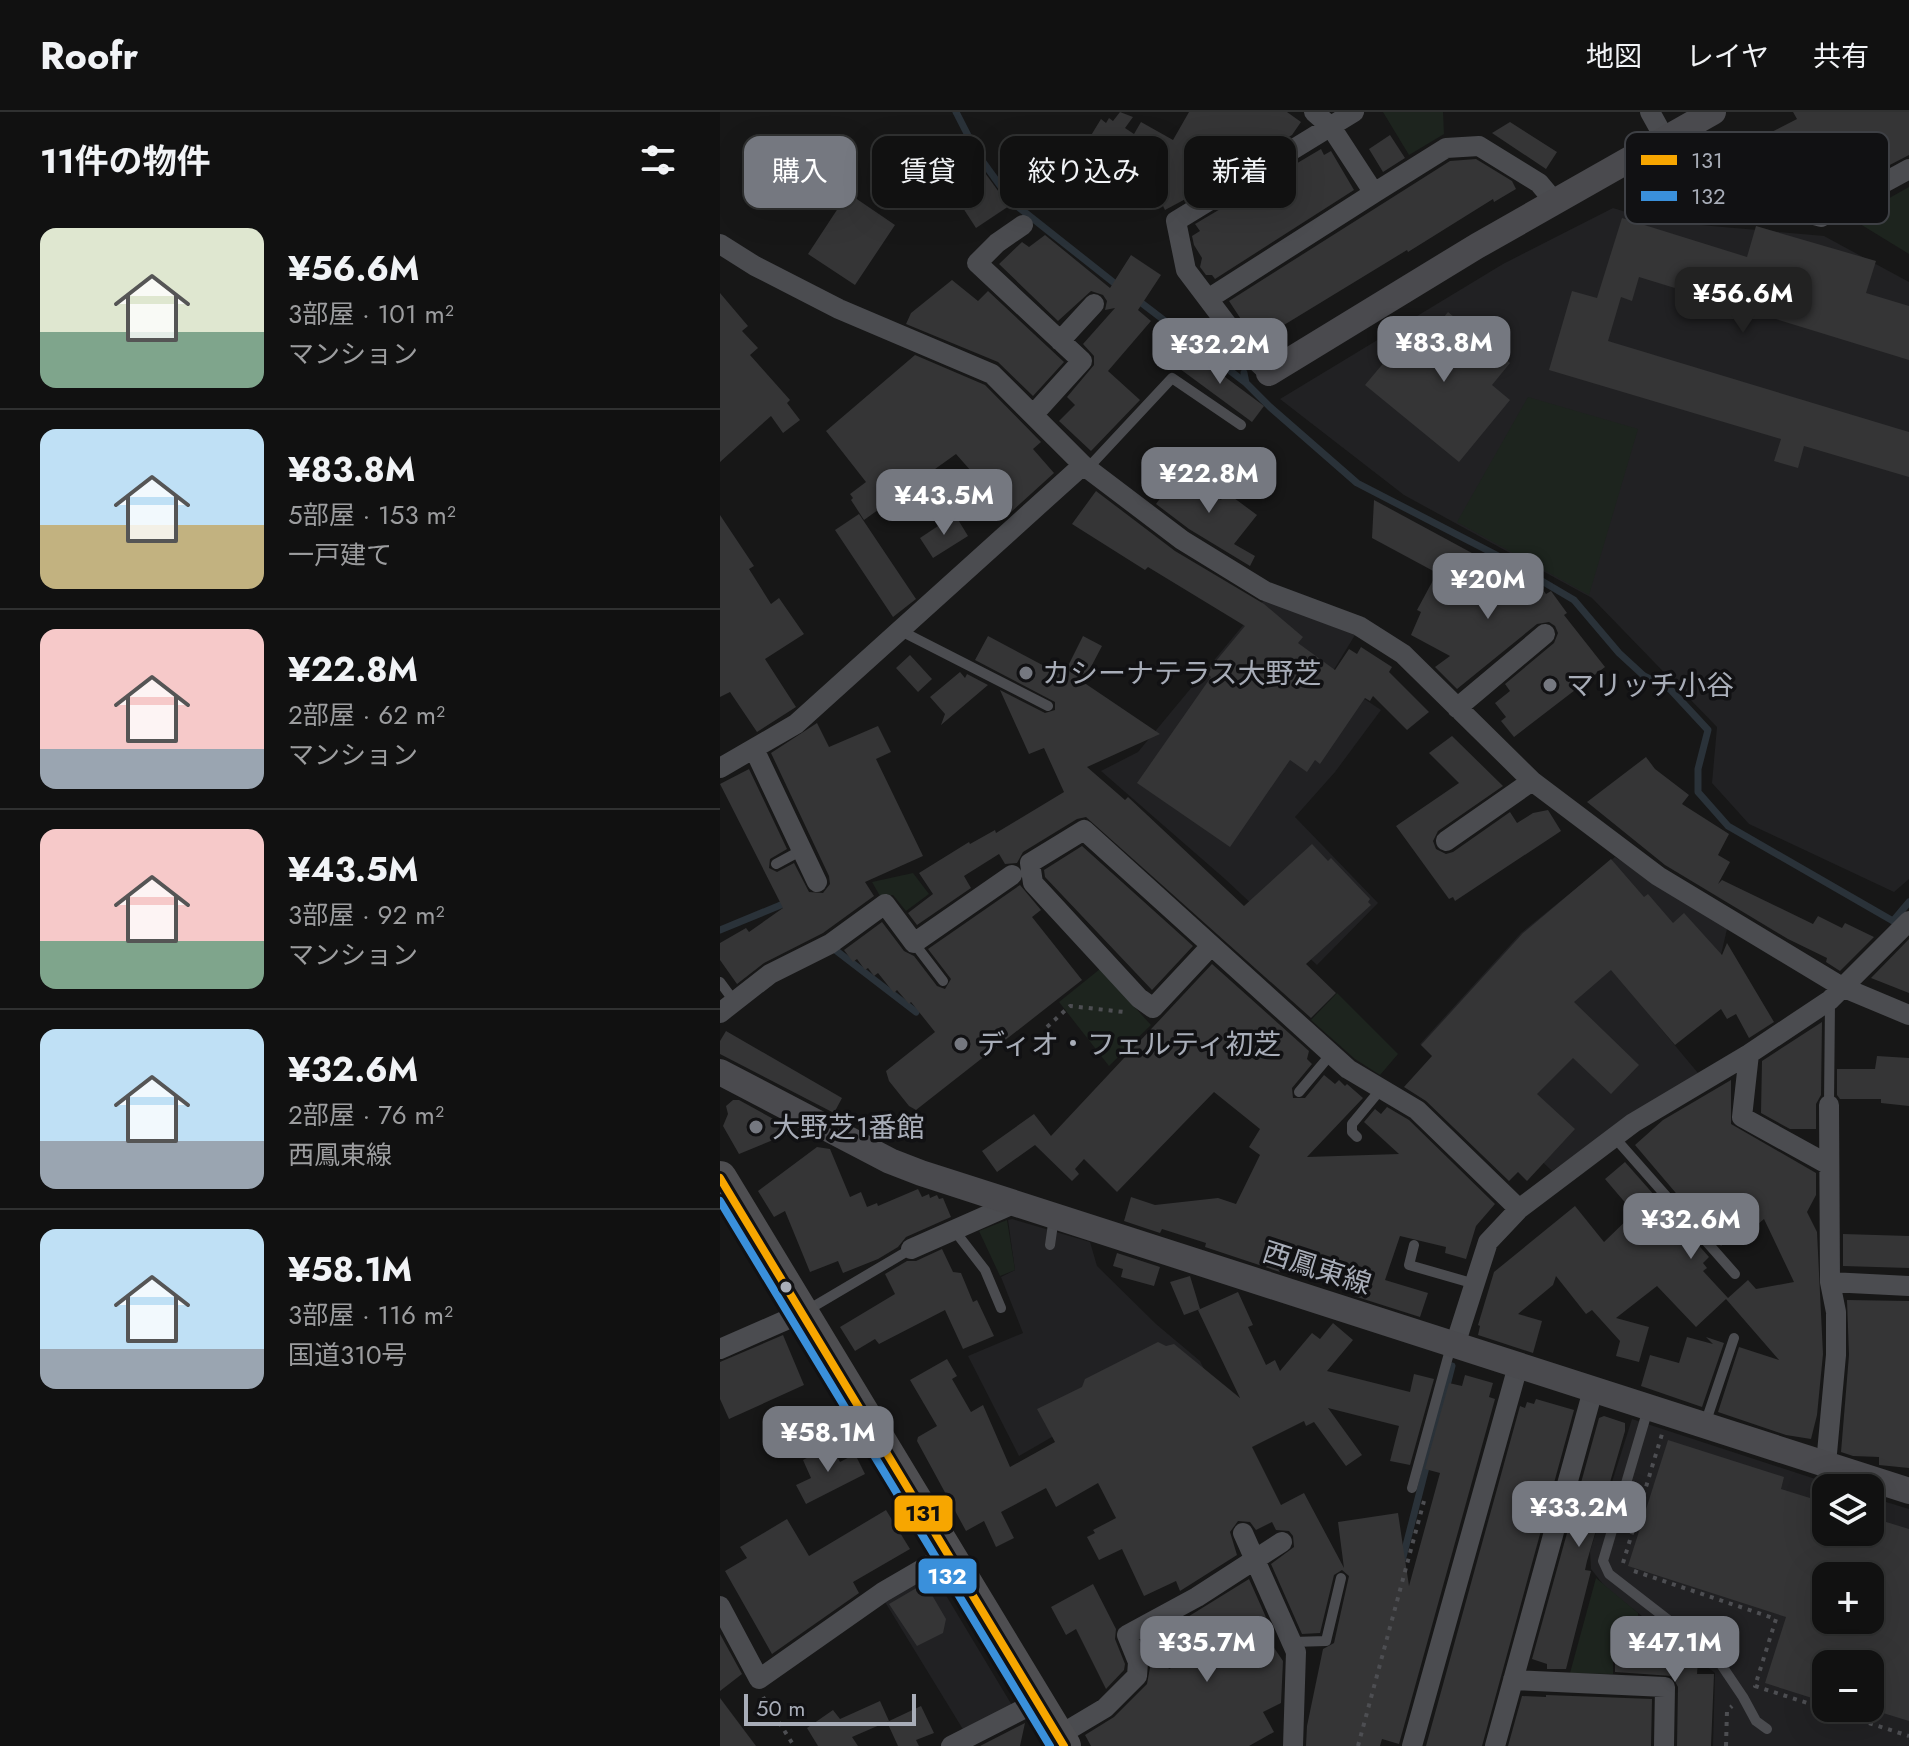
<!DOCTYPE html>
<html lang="ja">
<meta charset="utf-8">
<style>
body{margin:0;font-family:Jost,"Noto Sans JP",sans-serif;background:#1e1f1f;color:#f1f3f6;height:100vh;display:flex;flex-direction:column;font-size:30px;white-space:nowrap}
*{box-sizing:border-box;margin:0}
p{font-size:26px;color:#9c9d9f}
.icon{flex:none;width:44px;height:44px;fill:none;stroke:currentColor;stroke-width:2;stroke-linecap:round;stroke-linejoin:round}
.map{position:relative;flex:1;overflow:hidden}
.details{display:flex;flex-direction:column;background:#111;width:720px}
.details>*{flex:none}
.guide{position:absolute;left:24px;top:24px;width:760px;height:72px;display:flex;gap:16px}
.buttons{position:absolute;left:1092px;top:1362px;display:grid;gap:16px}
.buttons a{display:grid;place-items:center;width:72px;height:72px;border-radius:16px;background:#111;box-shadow:0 8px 32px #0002,0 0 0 2px #303131;font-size:40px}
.scale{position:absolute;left:24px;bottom:20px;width:172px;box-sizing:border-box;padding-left:8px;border:4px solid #a8adb8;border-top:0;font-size:22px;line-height:28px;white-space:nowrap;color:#a8adb8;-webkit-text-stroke:6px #111113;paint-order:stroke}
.price{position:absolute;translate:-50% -68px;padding:0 18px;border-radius:16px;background:#757880;color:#fff;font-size:26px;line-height:52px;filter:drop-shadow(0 2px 4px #0008)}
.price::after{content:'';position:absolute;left:50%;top:48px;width:24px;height:18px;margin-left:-12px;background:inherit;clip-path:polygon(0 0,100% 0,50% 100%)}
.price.current{background:#222;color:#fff}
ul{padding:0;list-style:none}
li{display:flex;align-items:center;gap:24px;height:200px;padding:0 40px}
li+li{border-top:2px solid #303131}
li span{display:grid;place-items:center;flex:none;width:224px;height:160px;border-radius:16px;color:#555}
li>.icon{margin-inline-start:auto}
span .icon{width:96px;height:96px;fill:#fffc;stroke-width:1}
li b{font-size:34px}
h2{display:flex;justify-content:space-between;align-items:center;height:96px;padding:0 40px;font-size:34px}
.pill{padding:0 28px;border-radius:16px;background:#111;box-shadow:0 8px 32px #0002,0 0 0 2px #303131;font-size:28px;line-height:72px}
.pill.current{background:#757880;color:#fff}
header{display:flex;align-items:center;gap:48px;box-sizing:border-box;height:112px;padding:0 40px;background:#111;border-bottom:2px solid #303131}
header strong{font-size:38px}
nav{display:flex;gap:44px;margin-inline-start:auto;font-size:28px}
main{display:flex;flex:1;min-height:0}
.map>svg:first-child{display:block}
.built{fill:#212123;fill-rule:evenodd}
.green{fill:#1d241e}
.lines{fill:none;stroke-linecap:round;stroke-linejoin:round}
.stream{stroke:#2a3239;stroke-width:7}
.building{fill:#353536;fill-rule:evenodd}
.path{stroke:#4d4e52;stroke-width:4;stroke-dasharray:4 6;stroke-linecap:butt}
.lane{stroke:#4b4c50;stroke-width:10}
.street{stroke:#4b4c50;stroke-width:20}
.secondary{stroke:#4a4a4e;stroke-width:26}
.highway{stroke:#4e4e51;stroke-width:34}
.bus-1-casing{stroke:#111113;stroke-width:14}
.bus-2-casing{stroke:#111113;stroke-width:14}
.bus-1{stroke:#f7a600;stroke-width:8}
.bus-2{stroke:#3a90db;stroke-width:8}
.poi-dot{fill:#757880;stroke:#111113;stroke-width:3}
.bus-dot{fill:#a8adb8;stroke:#111113;stroke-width:3}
.labels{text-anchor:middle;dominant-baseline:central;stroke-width:7;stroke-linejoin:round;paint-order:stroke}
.poi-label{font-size:28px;fill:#a8adb8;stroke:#111113;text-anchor:start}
.street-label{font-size:28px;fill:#a8adb8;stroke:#111113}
.key{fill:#111113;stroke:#3e4045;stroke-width:2}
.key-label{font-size:22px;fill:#a8adb8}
.line-badge{stroke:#111113;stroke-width:3}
.badge-label{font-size:22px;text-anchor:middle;font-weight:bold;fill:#fff}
.pale-badge-label{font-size:22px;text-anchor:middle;font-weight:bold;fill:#111}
</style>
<header>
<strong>Roofr</strong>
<nav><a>地図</a><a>レイヤ</a><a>共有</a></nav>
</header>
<main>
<section class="details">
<h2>11件の物件<svg class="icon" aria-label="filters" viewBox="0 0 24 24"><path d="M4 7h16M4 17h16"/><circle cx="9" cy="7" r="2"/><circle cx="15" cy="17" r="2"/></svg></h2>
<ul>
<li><span style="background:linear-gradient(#dfe7d0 65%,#7fa58c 0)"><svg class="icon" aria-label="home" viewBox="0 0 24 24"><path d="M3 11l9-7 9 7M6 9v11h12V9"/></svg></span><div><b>¥56.6M</b><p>3部屋 · 101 m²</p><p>マンション</p></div></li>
<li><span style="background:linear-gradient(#bfe0f5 60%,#c2b280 0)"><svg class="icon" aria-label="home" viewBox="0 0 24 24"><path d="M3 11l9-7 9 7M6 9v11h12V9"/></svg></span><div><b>¥83.8M</b><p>5部屋 · 153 m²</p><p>一戸建て</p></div></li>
<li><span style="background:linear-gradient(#f6c9c9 75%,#9aa5b1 0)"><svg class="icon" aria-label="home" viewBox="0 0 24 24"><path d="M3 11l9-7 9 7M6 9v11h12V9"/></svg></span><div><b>¥22.8M</b><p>2部屋 · 62 m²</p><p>マンション</p></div></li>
<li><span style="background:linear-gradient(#f6c9c9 70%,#7fa58c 0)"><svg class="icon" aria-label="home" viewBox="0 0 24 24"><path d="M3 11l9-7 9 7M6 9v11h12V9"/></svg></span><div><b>¥43.5M</b><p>3部屋 · 92 m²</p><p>マンション</p></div></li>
<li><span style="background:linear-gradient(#bfe0f5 70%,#9aa5b1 0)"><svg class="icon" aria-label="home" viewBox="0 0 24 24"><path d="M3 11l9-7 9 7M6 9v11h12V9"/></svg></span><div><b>¥32.6M</b><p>2部屋 · 76 m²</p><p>西鳳東線</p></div></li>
<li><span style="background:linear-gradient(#bfe0f5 75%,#9aa5b1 0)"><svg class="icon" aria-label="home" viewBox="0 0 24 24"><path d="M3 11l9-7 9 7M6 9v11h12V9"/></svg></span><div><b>¥58.1M</b><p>3部屋 · 116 m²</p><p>国道310号</p></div></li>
</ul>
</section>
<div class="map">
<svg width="1189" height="1634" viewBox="0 0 1189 1634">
<rect width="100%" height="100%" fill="#171717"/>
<path class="built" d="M893,96L935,109L1104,124L1189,170V767L1174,780L1029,712L992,671L997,615L872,486L684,383L560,287L783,152Z
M544,488L635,523L610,564L661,598L615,660L575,705L658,791L597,853L505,767L381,659L418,640Z
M895,745L1008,813L999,851L932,906L978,961L832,1059L700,932L801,821Z
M292,1107L370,1130L377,1154L436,1212L480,1249L505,1300L365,1306L299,1344L248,1244L303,1221L281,1165L295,1158L288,1108Z
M912,1307L1123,1376H1106V1420H1150V1385L1189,1397V1634H993L995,1561L886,1476L871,1457L870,1439ZM1106,1464H1150V1508H1106ZM1106,1552H1150V1596H1106Z
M212,1460L293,1595L244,1619L165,1490Z"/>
<path class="green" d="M663,0H723L724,22L689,43Z
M1189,75V142L1132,107Z
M808,285L918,317L869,483L737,410Z
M193,761L209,782L186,799L173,783L160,784L152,770Z
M380,857L431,913L389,954L339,890Z
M617,881L678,942L660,963L635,947L591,908Z
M287,1108L295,1158L280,1164L259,1119Z
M876,1466L918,1501V1528H893V1562L850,1561Z"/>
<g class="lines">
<path class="stream" d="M236,0L258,43L292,90L398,174
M415,186L526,271
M524,261L526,271L550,295L637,371L788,449L854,488L899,541L924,564L950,577L988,618L978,657V680L1008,714L1173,809L1189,790
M0,818L68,790
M114,837L196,900
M682,1449L732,1254"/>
</g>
<path class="building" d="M400,0L413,5L405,16L414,22L421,10L453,28L469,0H567L581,10L572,23L514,58L488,40L482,30H472L470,39L486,67V76L445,98L441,90L433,94L418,64L386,46L381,54L365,44L372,36L367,30L381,7L386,11L389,6L393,9Z
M1073,0H1189V43L1162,57L1157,48L1107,74L1105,71L1085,82L1068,50L1026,71L1021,61L991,76L986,73L974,53L1022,29L1024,33L1032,30L1077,7Z
M790,10L837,40L826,57L772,21Z
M670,23L685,46L663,60L649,37Z
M601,37L604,43L611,39L634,78L495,167L492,163H486L480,155L482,146L474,133L472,124L480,119L475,112Z
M255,47L289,94L256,116L223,65Z
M756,47L792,69L796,77L774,90L773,87L688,140L687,138L536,230L509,189L730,49Z
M128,81L175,113L135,173L88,142Z
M902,106L1027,145L1036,114L1156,149L1146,181L1189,194V248L919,165L912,189L901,185L888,229L1189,320V365L1084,334L1078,356L1054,349L1061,327L829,258L852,179L877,186Z
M325,123L390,176L411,143L441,163L418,198L431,209L388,259L420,288L371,339L339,309L355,293L347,285L374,253V244L363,232L395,196L385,198L387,189L383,183L371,179L338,209L279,152L302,130L309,135Z
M232,168L258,189L268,179L344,250L313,284L278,250L186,212L191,201Z
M0,181L28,214L22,219L38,236L30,243L70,288L67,291L80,308L63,321L51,304L0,350Z
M728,200L790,251L772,273L790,288L739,350L645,273L697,211L710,222Z
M469,238L544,294L532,310L456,254Z
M195,243L265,273L321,330L313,337L334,361L289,402L236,342L144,408L131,388L133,386L130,382L146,370L106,319Z
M461,358L501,388L506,380L537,403L514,432L535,444L530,454L469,417L436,392Z
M376,379L455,439L544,492L583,525L578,531L615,558L629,537L637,542L641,535L658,546L672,555L669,560L709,600L687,618L653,584L650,589L645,586L600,652L595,648L587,660L570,648L510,735L417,671L491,565L486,561L525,514L428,455L425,458L352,412Z
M654,388L813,474L818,471L826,482L831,479L847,501L844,503L885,555L794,625L781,609L786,605L775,591L790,579L785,572L834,531L838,521L835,514L829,510L817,512L737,577L715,555L730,544L691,523L701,500L697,498L717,461L652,426Z
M139,402L196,487L173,505L115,418Z
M0,403L34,454L29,457L51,492L59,486L84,522L45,547L76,595L37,620L10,580L0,585Z
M237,406L248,424L213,446L200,426L224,410L226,413Z
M268,524L343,564L363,524L382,534L363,570L440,622L367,655L405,688L408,685L524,794L592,732L608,749L611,746L650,787L648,790L651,793L586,852L616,881L591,906L366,705L357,707L303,740L297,751L285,752L279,742L244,764L251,776L197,813L188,801L213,782L199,761L249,730L250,732L275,718L276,721L344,680L324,636L309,642L280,578L325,601L335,598V590L255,548Z
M190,543L212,567L198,580L176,556Z
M240,560L245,566L247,562L268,573L221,613L225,602L210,585Z
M97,611L109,635L158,614L171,640L156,647L203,744L145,770L154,784L103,821L44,851L17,872L0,848V831L26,816L29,820L63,796L0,672L29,657L67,737L50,747L49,756L57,760L74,751L89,780L103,781L110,772L109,764L51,641Z
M732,624L783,674L718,719L713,729L716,737L726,742L733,740L790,700L797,711L813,701L828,698L841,719L735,789L733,785L729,787L676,714L739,671L709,641Z
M926,645L935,657L969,683L962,692L1009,722L998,743L1010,750L998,772L1002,768L1093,812L1098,804L1122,816L1125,811L1154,825L1120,859L1106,850L1107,846L1068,827L945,753L867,690Z
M362,734L473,834L432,878L325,765L324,758Z
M891,747L924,785L928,782L953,811L964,801L1002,843L1007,831L1054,910L1029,926L1016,902L1007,907L1001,897L955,933L891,858L854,890L919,953L891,982L853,946L817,982L855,1017L807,1069L798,1060L789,1069L706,989L684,975L712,944L701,933L803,821Z
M300,773L321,798L312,805L362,868L196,998L189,994L169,969L166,959L215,920L191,890L189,892L177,878L174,881L158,861L154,864L148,856L145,858L137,847L133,850L124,838L162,810L184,839L194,844L217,874L225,877L231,867L208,837Z
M1189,827V881L1151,866Z
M492,852L589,939L587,947L592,952L572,976L573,986H585L604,963L615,972L619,968L625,974L627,972L643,986L587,1045L679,1042L644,1010L655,997L661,1002L667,995L689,1008L775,1092L756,1114L746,1147L725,1141L726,1135L680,1124L665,1168L708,1181L700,1205L634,1184L641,1163L567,1139L560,1160L485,1135L486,1131L442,1117L440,1121L404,1109L411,1085L435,1093L498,1086L516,1092L540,1043L529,1035L540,1017L494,980L397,1080L364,1047L355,1057L359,1062L352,1069L315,1033L277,1060L262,1039L314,1002L331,1024Z
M1102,910L1101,983L1096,992V1017H1070L1041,1001L1042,949Z
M6,919L122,986L114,1001L0,942V929Z
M1157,944L1189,946V994L1161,991V987H1120L1117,983V957H1155Z
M1011,968V1012L1096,1061V1083L1087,1100L1097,1120L1103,1242L1097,1303L1091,1327L1066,1323L998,1300L1019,1235L1059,1248L1006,1187L976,1215L937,1174L896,1206L929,1215L919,1250L896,1244L900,1229L872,1198L866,1202L836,1164L833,1173L798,1202L822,1209L813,1241L758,1223L760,1214L758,1213L774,1160L855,1094L884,1130L914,1101L885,1067L905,1050L989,1145L983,1151L987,1156L983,1159L1008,1186L1028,1168L1036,1177L1074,1170L1044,1107L1038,1112L1033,1105L1001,1134L915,1033L943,1008Z
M13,988H19L75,1019L19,1042L3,1014L8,1002L6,994Z
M97,1035L110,1037L130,1085L141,1080L147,1095L157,1091L158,1094L198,1077L202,1085L209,1082L210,1086L217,1083L219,1087L223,1086L231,1105L186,1125L178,1135L158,1147L123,1161L118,1149L90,1160L65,1099L54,1105L38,1079Z
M1123,1122L1189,1124V1156L1123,1154Z
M222,1137L233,1160L241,1161L253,1190L257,1188L274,1224L243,1237L225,1198L159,1232L155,1227L135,1239L120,1215L175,1182L165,1162L187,1149H196Z
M397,1141L440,1155L434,1174L401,1165L403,1157L393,1154Z
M470,1164L480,1197L464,1203L450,1170Z
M518,1180L533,1213L528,1215L546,1253L555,1248L560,1259L592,1221L600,1227L613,1211L633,1228L607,1259L690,1280L694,1262L714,1267L690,1353L670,1349L679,1314L608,1296L642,1343L626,1354L594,1310L586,1314L584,1309L532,1335L561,1393L584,1381L624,1456L618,1410L678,1401L689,1474L720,1361L705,1357L729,1271L742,1274L745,1263L773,1271L769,1285L775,1287L679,1632L662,1627L660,1634H586L587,1614L603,1537L614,1531L629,1464L622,1458L614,1463L600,1521L582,1522L551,1452L574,1435L573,1424L569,1419L556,1418L552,1410L536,1418L530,1410L518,1409L510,1420L517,1443L460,1479L456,1469L424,1484L402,1437L379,1448L367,1425L375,1421L373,1418L396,1406L378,1371L336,1395L326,1376L281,1400L294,1426L276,1435L264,1409L246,1419L197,1329L198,1325L217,1314L190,1268L227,1247L237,1264L232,1267L251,1300L263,1293L290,1355L335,1330L317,1297L362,1275L365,1267L438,1230L446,1234L454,1232L520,1286L478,1198Z
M1127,1188L1189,1189V1356L1159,1353V1345L1133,1344L1121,1340L1129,1243Z
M63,1223L84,1273L9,1307L0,1287V1250Z
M967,1225L993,1232L986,1225L1004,1231L982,1295L921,1274L930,1243L959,1251Z
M816,1287L854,1298L762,1634H706L800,1294L805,1296L807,1290L814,1292Z
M884,1304L905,1311V1319L867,1449L865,1458L871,1459L846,1557H827V1552L812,1547L879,1306Z
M948,1328L1064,1365L1061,1377L1106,1391V1420H1150V1405L1189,1417V1609L1150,1597V1552H1106V1583L1094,1579L1092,1586L1045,1571L1066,1505L908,1454ZM1106,1464H1150V1508H1106Z
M111,1333L120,1350L135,1342L145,1362L86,1392L76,1373L91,1366L83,1348Z
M166,1398L190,1437L133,1470L139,1481L52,1542L5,1459L27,1446L20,1435L67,1407L89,1444Z
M529,1467L553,1521H544L563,1549L561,1591L543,1600L554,1620L529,1634H371L365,1623L394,1605L427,1572L431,1550L423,1529L431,1525L449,1557L485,1539L466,1506Z
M205,1471L226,1507L223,1521L197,1534L169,1492Z
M373,1472L396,1517L395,1527L405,1552L404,1558L386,1577L356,1517L346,1523L331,1495Z
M920,1519H939V1531H956V1538L971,1541V1548L978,1549L977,1562H994L991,1634H957L958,1575L952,1564L895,1560V1535H920Z
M0,1522L22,1562L0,1579Z
M826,1583L932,1587L931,1634H788L802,1584L826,1585Z
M0,1586L36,1634H0Z
M160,1589L169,1609L132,1625L138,1634H98L87,1616L113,1598L120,1607Z
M201,1594L214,1621L196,1628L199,1634H178L167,1610Z
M305,1611L300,1634H260Z"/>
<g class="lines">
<path class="path" d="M327,915L350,894L404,900
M903,1451L942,1322
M914,1459L1056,1507L1035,1574L1189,1624
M43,1585L74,1634
M638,1634L704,1389
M1006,1634L1007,1599L1012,1594"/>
<path class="lane" d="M477,36L502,79
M368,356L452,266L521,313
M181,519L328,594
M56,752L82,738
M194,831L223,869
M0,870L14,889
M579,980L611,942
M1109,993L1110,890
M637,1025L632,1020V1012L661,977
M895,1026L1015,1162
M234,1118L265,1158L281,1196
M330,1133L334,1105
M694,1133L689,1153L755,1172
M86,1199L191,1137
M928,1297L883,1449L889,1462L996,1545L1023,1585L1036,1609L1047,1617
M985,1312L1014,1226
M692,1376L731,1234
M573,1530L606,1529L621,1466"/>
<path class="street" d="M594,0L611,15L654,81L726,36L759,34L819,71L834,89
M930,0L976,83C997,98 1032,93 1057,95C1072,96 1087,101 1101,105L1189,57
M303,113L277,131L257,151L362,249L313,303
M0,132L35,154L119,197L272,262L363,353L462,428L545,479L639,514L683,542L812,669L938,764L1122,875L1189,903
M488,187L654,81
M340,229L374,192
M549,261L531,244L466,158L456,109L634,0
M737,596L825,522
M35,639L97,770
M0,656L76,612L363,353
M726,729L812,669
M490,835L433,896L419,886L313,771L310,751L364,718L628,957L697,998L799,1097
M0,901L50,862L110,832L165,792L194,831L292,763
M1029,942L1022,1005L1109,1053
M191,1137L293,1092
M1110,1170L1189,1174
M735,1233L768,1130L799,1097L913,1011L1029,942L1110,888L1189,809
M0,1237L82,1201
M1106,1352L1116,1243V1200L1110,1170L1109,993
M523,1421L576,1540L573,1634
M0,1494L39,1567L163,1480L230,1441
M793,1568L945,1575L944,1634
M338,1624L385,1596L417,1564L418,1550L407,1523L477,1485L562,1430
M231,1634L317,1590
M692,1634L798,1254
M775,1634L873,1278"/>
<path class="secondary" d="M549,261L757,134L993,0
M0,960L170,1049L201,1061L1189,1379"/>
<path class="highway" d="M0,1066L344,1634"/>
<g class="bus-1-casing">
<path id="bus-1" d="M0,1066L344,1634"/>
</g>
<g class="bus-2-casing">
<path id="bus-2" d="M0,1089L330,1634"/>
</g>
<use href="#bus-1" class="bus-1"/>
<use href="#bus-2" class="bus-2"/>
</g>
<g class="poi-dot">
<circle cx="306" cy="561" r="8"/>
<circle cx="830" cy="573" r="8"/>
<circle cx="241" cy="932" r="8"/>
<circle cx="36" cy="1015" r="8"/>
</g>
<circle class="bus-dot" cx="66" cy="1175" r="7"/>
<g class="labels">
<g class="poi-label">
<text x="322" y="561">カシーナテラス大野芝</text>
<text x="846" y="573">マリッチ小谷</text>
<text x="257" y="932">ディオ・フェルティ初芝</text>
<text x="52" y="1015">大野芝1番館</text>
</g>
<g class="street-label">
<text transform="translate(597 1156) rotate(18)">西鳳東線</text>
</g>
</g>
<rect x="905" y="20" width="264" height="92" rx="12" class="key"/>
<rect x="921" y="43" width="36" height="10" fill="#f7a600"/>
<rect x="921" y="79" width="36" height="10" fill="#3a90db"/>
<g class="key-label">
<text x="971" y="56">131</text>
<text x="971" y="92">132</text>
</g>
<g class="line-badge">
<rect x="173" y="1382" width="61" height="39" rx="8" fill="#f7a600"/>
<rect x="197" y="1445" width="61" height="38" rx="8" fill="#3a90db"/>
</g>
<g class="badge-label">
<text x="227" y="1472">132</text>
</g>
<g class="pale-badge-label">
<text x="203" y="1409">131</text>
</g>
</svg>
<div class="buttons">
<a><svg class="icon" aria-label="layers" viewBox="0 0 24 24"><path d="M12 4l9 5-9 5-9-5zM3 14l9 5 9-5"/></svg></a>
<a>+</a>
<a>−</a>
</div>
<div class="scale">50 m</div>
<b class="price current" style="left:1023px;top:223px">¥56.6M</b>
<b class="price" style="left:724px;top:272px">¥83.8M</b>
<b class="price" style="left:500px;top:274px">¥32.2M</b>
<b class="price" style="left:489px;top:403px">¥22.8M</b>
<b class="price" style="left:224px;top:425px">¥43.5M</b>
<b class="price" style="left:768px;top:509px">¥20M</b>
<b class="price" style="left:971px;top:1149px">¥32.6M</b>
<b class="price" style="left:108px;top:1362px">¥58.1M</b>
<b class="price" style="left:859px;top:1437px">¥33.2M</b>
<b class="price" style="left:487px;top:1572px">¥35.7M</b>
<b class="price" style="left:955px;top:1572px">¥47.1M</b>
<div class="guide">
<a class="pill current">購入</a>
<a class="pill">賃貸</a>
<a class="pill">絞り込み</a>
<a class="pill">新着</a>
</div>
</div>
</main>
